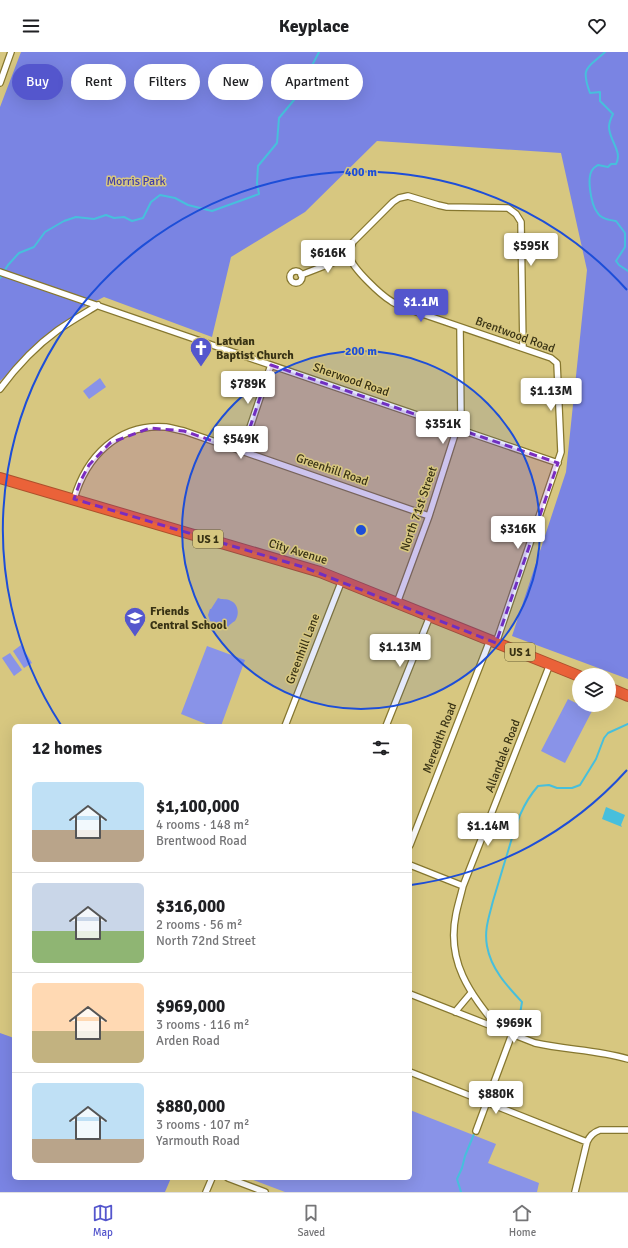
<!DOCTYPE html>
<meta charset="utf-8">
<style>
body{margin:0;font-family:Signika,sans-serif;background:#f6f6f6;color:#202124;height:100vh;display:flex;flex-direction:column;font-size:15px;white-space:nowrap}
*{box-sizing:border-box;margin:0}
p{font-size:13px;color:#757577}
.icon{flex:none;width:22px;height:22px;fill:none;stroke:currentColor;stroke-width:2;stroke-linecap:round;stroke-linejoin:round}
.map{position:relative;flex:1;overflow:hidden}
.details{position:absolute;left:12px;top:672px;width:400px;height:456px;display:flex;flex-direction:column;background:#fff;border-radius:6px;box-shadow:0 4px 16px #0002}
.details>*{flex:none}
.banner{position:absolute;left:12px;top:12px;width:400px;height:36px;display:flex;gap:8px}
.fabs{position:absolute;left:572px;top:616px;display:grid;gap:8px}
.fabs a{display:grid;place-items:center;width:44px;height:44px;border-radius:50%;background:#fff;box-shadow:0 4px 16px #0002;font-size:20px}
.price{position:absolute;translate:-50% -34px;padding:0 9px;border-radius:4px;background:#fff;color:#222;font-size:13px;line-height:26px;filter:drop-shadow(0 1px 2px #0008)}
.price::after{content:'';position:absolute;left:50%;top:24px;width:12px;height:9px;margin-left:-6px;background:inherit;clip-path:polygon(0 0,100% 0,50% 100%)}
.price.active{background:#5456cd;color:#fff}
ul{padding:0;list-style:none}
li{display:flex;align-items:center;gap:12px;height:100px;padding:0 20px}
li+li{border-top:1px solid #e0e0e0}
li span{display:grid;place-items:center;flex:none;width:112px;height:80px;border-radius:6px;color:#555}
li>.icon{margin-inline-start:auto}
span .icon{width:48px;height:48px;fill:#fffc;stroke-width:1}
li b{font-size:17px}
h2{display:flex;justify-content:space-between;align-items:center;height:48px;padding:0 20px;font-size:17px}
.tag{padding:0 14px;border-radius:18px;background:#fff;box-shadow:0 4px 16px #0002;font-size:14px;line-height:36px}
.tag.active{background:#5456cd;color:#fff}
header{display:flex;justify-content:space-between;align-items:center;height:52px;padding:0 20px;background:#fff;font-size:18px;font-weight:800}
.menu{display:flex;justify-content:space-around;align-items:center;height:56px;border-top:1px solid #e0e0e0;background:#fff;font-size:11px;color:#757577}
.menu a{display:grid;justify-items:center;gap:2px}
.menu .active{color:#5456cd}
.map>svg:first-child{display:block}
.green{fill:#8993e8}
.forest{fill:#7a84e3}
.water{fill:#47bfdc}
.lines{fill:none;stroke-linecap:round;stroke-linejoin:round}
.stream{stroke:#47bfdc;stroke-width:2}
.street-casing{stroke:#86772f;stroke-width:8}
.highway-casing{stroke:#ac512c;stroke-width:12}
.street{stroke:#fff;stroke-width:5.5}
.highway{stroke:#ea6239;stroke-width:10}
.marked{fill:#7b2cbf;fill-opacity:0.2;stroke:#7b2cbf;stroke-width:3;stroke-dasharray:8 5;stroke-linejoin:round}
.ring{fill:none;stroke:#1d4ed8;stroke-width:2}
.labels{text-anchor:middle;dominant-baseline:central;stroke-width:3;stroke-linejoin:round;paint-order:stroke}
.shield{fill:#d7c780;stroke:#685f34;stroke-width:1}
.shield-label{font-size:11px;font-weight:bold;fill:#383214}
.park-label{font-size:12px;fill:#3e3caa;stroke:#d7c780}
.street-label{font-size:12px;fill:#383214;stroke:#d7c780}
.poi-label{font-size:12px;font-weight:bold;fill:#383214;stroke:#d7c780;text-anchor:start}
.centre{fill:#1d4ed8;stroke:#d7c780;stroke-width:2}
.ring-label{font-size:12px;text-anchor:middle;font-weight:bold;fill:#1d4ed8;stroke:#d7c780;stroke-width:3;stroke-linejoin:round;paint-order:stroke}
</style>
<header><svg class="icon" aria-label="menu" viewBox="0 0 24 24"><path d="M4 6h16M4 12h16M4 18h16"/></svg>Keyplace<svg class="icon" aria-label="heart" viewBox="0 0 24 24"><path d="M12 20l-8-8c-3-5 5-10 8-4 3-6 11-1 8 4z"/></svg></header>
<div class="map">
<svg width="628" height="1140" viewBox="0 0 628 1140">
<rect width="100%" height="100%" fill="#d7c780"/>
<path class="green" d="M100,326L106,335L89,347L83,339Z
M218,546C222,548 226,546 231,549C238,552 240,562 235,569C232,571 230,572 228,575L210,569L208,563L210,557H211Z
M21,593L32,611L24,616L13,599Z
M207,594L245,608L221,674H211L181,662Z
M10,601L22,618L14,624L2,606Z
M568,647L592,659L565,711L541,699Z
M410,1058L496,1092L488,1111L539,1131L537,1140H285L248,1126H410Z"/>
<path class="forest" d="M21,0H628V627L512,584L566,420L587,218L561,101L377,89L305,160L231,205L212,285L104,245L82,256L0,329V55Z
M0,981L14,986V1126H171L165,1140H0Z"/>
<path class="water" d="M606,755L625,763L621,773L622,775L602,767Z"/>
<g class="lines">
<path class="stream" d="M605,0C588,16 580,14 590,41L600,40V49L613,62C611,66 609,71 609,75C609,88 623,100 616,112H611L608,115L598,113C597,114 594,115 593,117C586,124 591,152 597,160C601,167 609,168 616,169L625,181V195L616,209L619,213L628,219
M0,226L8,213L19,201L34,195L45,180L64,169L76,165L94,167L106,163L114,166L124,165L132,169L143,166L151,150L160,143L175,146L188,153L212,159L259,142L257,131L258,114L277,91L279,66L294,48L319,0
M520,962L522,950C507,934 491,917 487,894C484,878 489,865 493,849C497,836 501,822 505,809C514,781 518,757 538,734L549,733L557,736H572L580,733L596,707L604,686L608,681L628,672
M461,1140L457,1127L462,1116L465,1104L474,1082"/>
<g class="street-casing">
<path id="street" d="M0,31L11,0
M290 225a6 6 0 1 1 12 0a6 6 0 1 1-12 0Z
M0,220L215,294L558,411
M301,223L350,204
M0,337C16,315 36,294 58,278C71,269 85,261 98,253
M242,399L271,313
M74,447C86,405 118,371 166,375C172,376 178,378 184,379L429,464
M397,551L429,464L457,376L461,370L460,275
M496,591L561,400L557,311L551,306L405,256C401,254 395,252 391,249C381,243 352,216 350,205C349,200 351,194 353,190L393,150L399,146L408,144L438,153L447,155L508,156L516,162L521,170L523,296
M285,674L342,528
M386,674L430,564
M410,793L490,588
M410,813L463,834
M410,942L535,991C566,998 598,998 628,1007
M455,960L471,941
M498,976C470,941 446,910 456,862C458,852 461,843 463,834L550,612
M410,1020L587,1090
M476,1079L512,982
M228,1126L265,1140
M206,1140L212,1126
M575,1140L587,1090C590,1083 594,1080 600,1078H628"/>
</g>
<g class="highway-casing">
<path id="highway" d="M0,426L320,520L579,624
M609,636L628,644"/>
</g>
<use href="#street" class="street"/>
<use href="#highway" class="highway"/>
</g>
<path class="marked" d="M271,313L558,411L496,591L303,515L74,447L80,430L89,413L110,391L150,376L184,379L242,399Z"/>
<circle cx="361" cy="478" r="179" fill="#1d4ed8" fill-opacity=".12"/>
<g class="ring">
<circle cx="361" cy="478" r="179"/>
<path d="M627 718A358 358 0 0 1 411 833M61 673A358 358 0 0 1 627 238"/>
</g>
<defs>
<g id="church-pin" transform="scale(1.15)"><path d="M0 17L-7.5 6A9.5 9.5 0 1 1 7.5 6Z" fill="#5456cd" stroke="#d7c780"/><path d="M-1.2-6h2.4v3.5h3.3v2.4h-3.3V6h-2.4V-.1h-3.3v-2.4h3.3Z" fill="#fff"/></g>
<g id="school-pin" transform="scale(1.15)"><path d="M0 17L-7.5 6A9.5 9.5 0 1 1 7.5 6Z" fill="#5456cd" stroke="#d7c780"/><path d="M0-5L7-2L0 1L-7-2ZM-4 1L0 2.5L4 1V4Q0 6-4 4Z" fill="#fff"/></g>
</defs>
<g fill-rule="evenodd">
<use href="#church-pin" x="201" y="296"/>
<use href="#school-pin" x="135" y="566"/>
</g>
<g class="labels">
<g class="shield">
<rect x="193" y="478" width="30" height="18" rx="3"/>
<rect x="505" y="591" width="30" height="18" rx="3"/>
</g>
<g class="shield-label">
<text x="208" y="487">US 1</text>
<text x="520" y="600">US 1</text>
</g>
<g class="park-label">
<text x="136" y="129">Morris Park</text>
</g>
<g class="street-label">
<text transform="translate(515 283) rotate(20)">Brentwood Road</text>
<text transform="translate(351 328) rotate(19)">Sherwood Road</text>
<text transform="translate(332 418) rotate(19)">Greenhill Road</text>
<text transform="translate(419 457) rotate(-71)">North 71st Street</text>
<text transform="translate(298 500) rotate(17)">City Avenue</text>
<text transform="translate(303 597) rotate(-69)">Greenhill Lane</text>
<text transform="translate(440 686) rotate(-69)">Meredith Road</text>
<text transform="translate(503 704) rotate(-69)">Allandale Road</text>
</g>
<g class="poi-label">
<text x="216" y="289">Latvian<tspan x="216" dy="14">Baptist Church</tspan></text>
<text x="150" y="559">Friends<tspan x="150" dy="14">Central School</tspan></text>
</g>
</g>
<circle cx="361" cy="478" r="6" class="centre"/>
<g class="ring-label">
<text x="361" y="124">400 m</text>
<text x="361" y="303">200 m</text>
</g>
</svg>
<div class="fabs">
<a><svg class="icon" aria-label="layers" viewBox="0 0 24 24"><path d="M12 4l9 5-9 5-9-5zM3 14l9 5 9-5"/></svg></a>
</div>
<b class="price" style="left:531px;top:215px">$595K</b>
<b class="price" style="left:328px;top:222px">$616K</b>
<b class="price active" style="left:421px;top:271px">$1.1M</b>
<b class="price" style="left:248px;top:353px">$789K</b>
<b class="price" style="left:551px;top:360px">$1.13M</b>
<b class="price" style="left:443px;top:393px">$351K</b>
<b class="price" style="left:241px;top:408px">$549K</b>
<b class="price" style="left:518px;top:498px">$316K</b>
<b class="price" style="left:400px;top:616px">$1.13M</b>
<b class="price" style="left:488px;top:795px">$1.14M</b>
<b class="price" style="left:514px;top:992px">$969K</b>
<b class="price" style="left:496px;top:1063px">$880K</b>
<div class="banner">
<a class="tag active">Buy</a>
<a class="tag">Rent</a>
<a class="tag">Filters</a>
<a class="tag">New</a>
<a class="tag">Apartment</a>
</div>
<section class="details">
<h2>12 homes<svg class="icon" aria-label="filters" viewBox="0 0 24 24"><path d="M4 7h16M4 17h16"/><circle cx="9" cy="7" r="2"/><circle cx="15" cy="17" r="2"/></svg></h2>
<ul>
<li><span style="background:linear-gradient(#bfe0f5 60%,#b9a48a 0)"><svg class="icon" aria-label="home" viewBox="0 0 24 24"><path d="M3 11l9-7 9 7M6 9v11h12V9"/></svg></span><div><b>$1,100,000</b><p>4 rooms · 148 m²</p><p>Brentwood Road</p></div></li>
<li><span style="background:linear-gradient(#c9d6e8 60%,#8fb573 0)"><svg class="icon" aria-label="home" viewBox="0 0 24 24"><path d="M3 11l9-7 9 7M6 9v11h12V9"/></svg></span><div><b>$316,000</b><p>2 rooms · 56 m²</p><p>North 72nd Street</p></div></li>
<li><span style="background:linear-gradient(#ffd9b3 60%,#c2b280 0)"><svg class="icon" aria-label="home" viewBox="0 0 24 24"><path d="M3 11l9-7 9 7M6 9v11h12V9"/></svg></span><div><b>$969,000</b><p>3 rooms · 116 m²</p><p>Arden Road</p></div></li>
<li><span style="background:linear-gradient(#bfe0f5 70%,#b9a48a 0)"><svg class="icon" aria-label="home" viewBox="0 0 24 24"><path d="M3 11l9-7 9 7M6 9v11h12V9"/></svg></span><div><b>$880,000</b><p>3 rooms · 107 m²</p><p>Yarmouth Road</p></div></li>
</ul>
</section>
</div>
<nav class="menu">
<a class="active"><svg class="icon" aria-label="map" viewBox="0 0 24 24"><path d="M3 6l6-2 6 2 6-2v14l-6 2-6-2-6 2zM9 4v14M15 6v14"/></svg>Map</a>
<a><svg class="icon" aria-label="saved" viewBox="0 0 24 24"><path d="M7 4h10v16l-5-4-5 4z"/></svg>Saved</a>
<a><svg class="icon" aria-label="home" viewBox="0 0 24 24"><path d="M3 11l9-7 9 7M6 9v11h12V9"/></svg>Home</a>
</nav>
